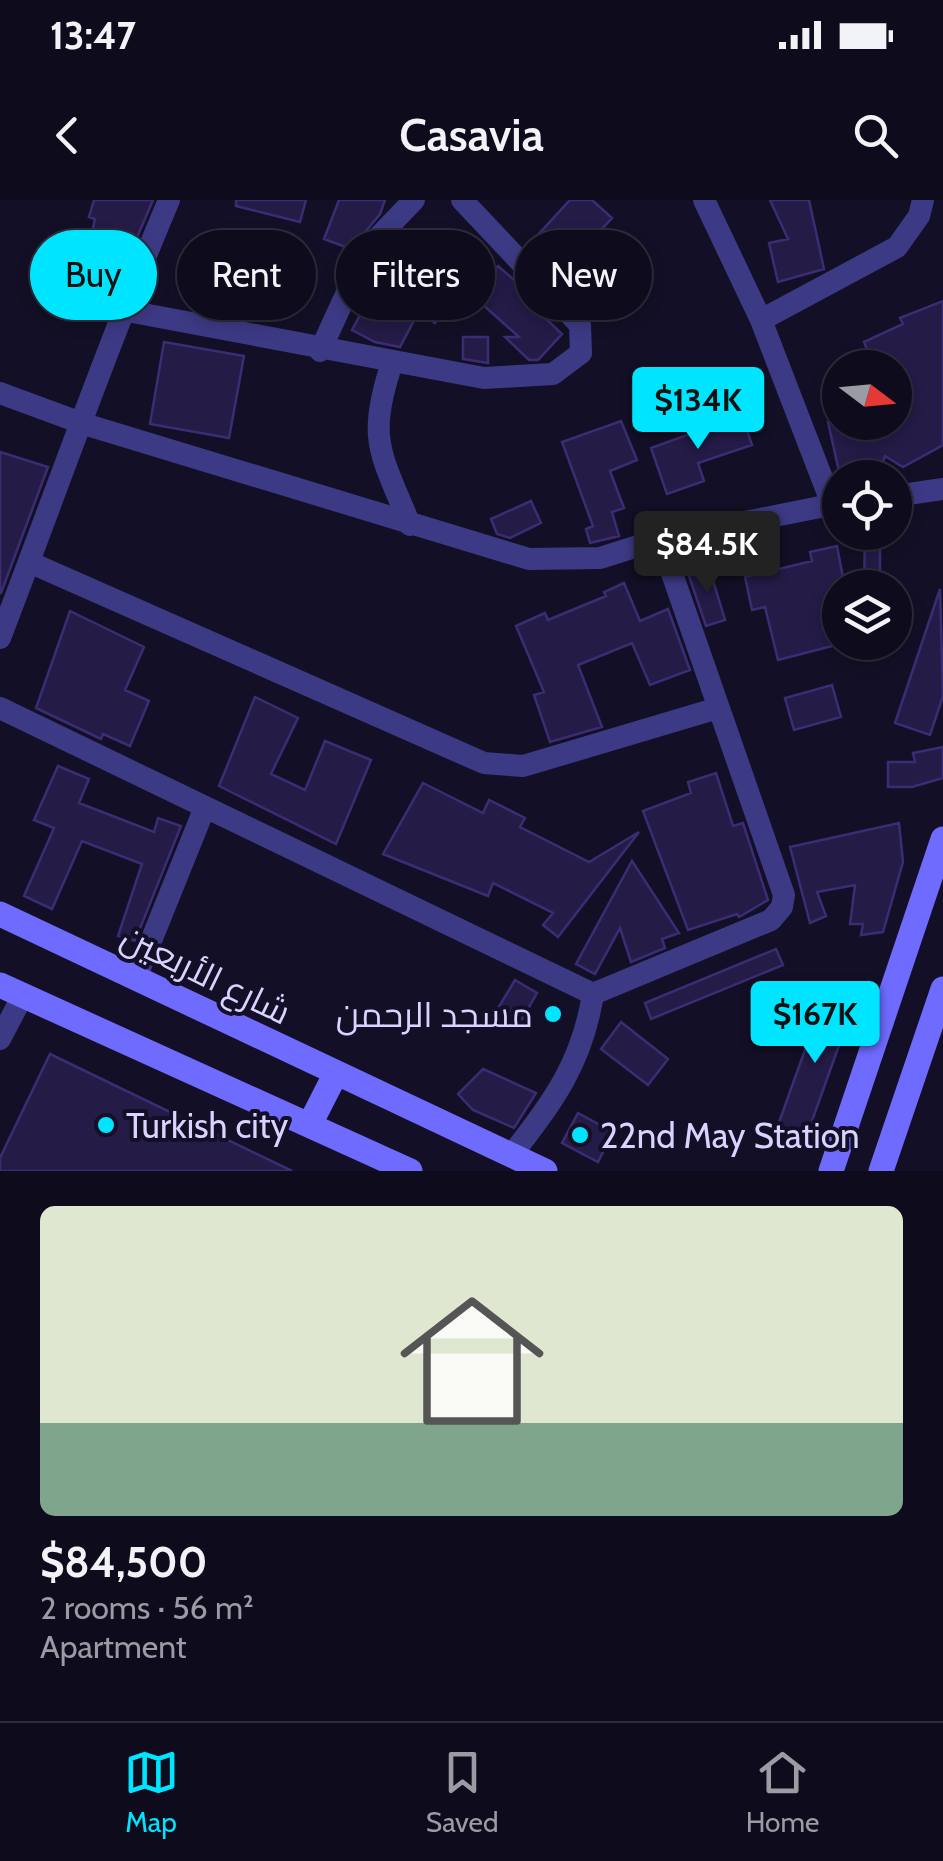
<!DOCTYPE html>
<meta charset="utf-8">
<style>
body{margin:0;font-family:Cabin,Cairo,sans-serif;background:#171425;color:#f1f3f6;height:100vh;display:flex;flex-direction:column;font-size:38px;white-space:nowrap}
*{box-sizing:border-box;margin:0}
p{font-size:32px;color:#9b9ba3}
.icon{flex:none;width:55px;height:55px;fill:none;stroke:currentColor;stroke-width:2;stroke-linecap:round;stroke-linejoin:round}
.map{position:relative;height:971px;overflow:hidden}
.panel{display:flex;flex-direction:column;background:#0e0b1c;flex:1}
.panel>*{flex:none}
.banner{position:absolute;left:30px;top:30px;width:885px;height:90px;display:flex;gap:20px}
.needle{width:65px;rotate:106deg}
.fabs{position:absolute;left:822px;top:150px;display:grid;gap:20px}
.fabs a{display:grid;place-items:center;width:90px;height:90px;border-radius:50%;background:#0e0b1c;box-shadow:0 5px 15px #0003,0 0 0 2px #2e2b3b;font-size:50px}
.price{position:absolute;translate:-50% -85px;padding:0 22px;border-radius:10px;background:#00e5ff;color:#111;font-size:32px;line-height:65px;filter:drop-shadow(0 2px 5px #0008)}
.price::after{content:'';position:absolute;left:50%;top:60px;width:30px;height:22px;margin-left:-15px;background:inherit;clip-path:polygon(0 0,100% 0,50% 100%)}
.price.selected{background:#222;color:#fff}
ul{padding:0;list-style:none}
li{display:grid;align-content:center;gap:20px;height:530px;padding:0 40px}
li span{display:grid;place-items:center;height:310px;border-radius:15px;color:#555}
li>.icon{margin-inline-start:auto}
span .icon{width:180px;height:180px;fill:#fffc;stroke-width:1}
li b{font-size:42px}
.pill{padding:0 35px;border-radius:45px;background:#0e0b1c;box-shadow:0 5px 15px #0003,0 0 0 2px #2e2b3b;font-size:35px;line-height:90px}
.pill.selected{background:#00e5ff;color:#111}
.status{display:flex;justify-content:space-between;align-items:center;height:70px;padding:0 50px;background:#0e0b1c;direction:ltr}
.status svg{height:28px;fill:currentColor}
header{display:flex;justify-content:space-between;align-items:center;height:130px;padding:0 40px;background:#0e0b1c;font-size:45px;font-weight:600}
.menu{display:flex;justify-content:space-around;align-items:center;height:140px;border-top:2px solid #2e2b3b;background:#0e0b1c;font-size:28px;color:#9b9ba3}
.menu a{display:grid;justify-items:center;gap:5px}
.menu .selected{color:#00e5ff}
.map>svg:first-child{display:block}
.building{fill:#241b47;stroke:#3b2d73;stroke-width:2.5}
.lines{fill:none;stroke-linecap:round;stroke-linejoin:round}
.minor{stroke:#3d3a85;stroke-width:22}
.secondary{stroke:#6f6bff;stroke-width:25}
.poi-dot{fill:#00e5ff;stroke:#130f26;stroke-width:4}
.labels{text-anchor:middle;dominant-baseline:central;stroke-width:8;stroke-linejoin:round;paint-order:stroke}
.street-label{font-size:35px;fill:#d9d4ff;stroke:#130f26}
.poi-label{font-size:35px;fill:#d9d4ff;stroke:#130f26;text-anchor:start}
</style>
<div class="status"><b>13:47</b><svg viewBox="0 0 49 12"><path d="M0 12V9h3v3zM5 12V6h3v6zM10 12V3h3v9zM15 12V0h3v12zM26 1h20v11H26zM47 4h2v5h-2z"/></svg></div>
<header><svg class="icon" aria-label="back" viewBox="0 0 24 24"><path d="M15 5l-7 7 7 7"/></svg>Casavia<svg class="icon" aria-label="search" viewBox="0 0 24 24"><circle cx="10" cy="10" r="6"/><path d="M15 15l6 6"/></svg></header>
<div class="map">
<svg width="943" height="971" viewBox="0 0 943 971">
<rect width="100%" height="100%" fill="#130f26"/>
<path class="building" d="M94,0H153L104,115L69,100L85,62L95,19L89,17Z
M236,0H306L300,22L236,6Z
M339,0H385L380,14L351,49L324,39Z
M570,0H592L612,18L566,67L535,38Z
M770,0H809L824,69L778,82L769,43L788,39Z
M498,66L529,93L524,98L562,134L538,160H529L505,137H519L463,87L462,71L484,82Z
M407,75L449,100L435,123L418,113L400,147L375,142L352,130L367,102L386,112Z
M943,101V245L903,267L885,256L877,278H847L838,267L828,222H895V168H874L864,142L903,124L900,118Z
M463,137H488V163L463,159Z
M164,142L244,156L229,238L150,224Z
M742,215L752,245L698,263L704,281L667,294L651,248Z
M621,221L637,260L610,271L624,308L612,312L619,336L590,343L586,329L593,326L562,242Z
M0,252L48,267L1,393H0Z
M531,301L541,323L510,338L497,334L491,319Z
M865,337H880V388H864Z
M837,346L845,388H840V444L778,460L765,407L752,410L745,377L812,361L810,352Z
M709,367L725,420L706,426L688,373Z
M624,383L640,421L668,409L690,470L650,485L632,443L578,465L602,527L550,542L534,495L544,492L516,426L545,413L548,420L606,396L604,392Z
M940,389L943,496L930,535L895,523Z
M70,411L144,447L125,490L149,501L130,546L103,534L101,539L36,508Z
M832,485L841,517L794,530L785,498Z
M255,497L298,518L271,574L305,590L325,541L371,560L336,644L219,586Z
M943,547V578L912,587H888V562H915L913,553Z
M58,566L89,579L79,603L154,632L158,618L181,626L135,741L118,736L142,664L82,641L52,709L24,696L54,628L34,620Z
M716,573L733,626L743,623L768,700L739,717L737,714L688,730L643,611L691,593L688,582Z
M423,583L483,613L489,600L525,618L520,627L589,662L639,632L558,737L543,725L553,713L493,683L488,696L383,654Z
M899,623L903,662L883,732L861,735L863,724H850L855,685L817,692L826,716L810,723L790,647Z
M632,661L679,733L662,739L665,748L631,762L620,728L595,774L576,764Z
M776,749L783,765L651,819L645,803Z
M515,780L537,793L520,823L497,810Z
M829,783L854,792L856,798L802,949L773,939Z
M621,822L668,859L648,885L601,849Z
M50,854L292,971H0V958Z
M483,869L536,893L514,928L473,910L458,894Z
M578,913L613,932L598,962L562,943Z"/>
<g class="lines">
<path class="minor" d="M704,0L761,120L832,304
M122,110L484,178L553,174L581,153L580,125L462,0
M761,120L897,47L919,16L923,0
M320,151L367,49L414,0
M392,163C366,240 381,253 410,325
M0,193L84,224L529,359L600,358L660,339L840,303
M895,296L943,289
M29,362L484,563L523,566L718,508
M0,438C56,292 108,144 169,0
M0,508L593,794L771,720L782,707L784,695L660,339
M136,778L205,607
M0,839L23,795
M511,956C553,901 582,864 593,794"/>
<path class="secondary" d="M0,714L545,971
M0,785L410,971
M310,924L335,875
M831,971L943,639
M881,971L943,789"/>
</g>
<g class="poi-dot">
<circle cx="553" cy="814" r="10"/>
<circle cx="106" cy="925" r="10"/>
<circle cx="580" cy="935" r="10"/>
</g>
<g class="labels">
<g class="street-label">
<text transform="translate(206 774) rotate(26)">شارع الأربعين</text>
</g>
<g class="poi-label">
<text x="533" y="814" text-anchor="end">مسجد الرحمن</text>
<text x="126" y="925">Turkish city</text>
<text x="600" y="935">22nd May Station</text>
</g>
</g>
</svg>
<div class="fabs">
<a><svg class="needle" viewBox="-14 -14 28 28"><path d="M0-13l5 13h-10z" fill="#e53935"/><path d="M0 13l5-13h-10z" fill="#9b9ba3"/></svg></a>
<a><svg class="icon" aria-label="locate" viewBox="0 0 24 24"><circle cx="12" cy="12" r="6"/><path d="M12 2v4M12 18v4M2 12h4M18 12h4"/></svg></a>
<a><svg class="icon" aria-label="layers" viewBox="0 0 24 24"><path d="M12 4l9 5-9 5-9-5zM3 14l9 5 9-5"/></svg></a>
</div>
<b class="price" style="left:698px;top:252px">$134K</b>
<b class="price selected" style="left:707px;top:396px">$84.5K</b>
<b class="price" style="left:815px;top:866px">$167K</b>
<div class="banner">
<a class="pill selected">Buy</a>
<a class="pill">Rent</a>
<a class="pill">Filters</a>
<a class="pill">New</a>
</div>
</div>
<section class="panel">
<ul>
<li><span style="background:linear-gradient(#dfe7d0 70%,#7fa58c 0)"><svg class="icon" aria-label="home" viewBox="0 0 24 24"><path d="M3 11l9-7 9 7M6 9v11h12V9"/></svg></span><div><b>$84,500</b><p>2 rooms · 56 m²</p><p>Apartment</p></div></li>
</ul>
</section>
<nav class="menu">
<a class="selected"><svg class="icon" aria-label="map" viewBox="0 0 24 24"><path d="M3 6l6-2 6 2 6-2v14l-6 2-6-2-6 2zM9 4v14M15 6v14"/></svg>Map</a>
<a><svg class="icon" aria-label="saved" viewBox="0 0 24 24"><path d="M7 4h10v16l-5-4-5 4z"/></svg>Saved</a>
<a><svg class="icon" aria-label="home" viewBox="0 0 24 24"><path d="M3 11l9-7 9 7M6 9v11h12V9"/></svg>Home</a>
</nav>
